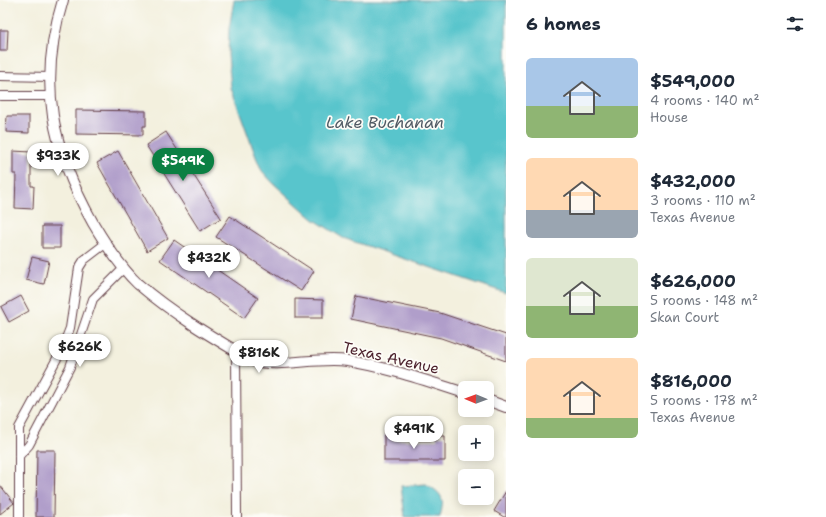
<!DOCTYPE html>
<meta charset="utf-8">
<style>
body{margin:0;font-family:"Shantell Sans",sans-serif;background:#f2f2f3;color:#1f2937;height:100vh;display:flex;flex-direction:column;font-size:15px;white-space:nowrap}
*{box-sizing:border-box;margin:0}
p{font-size:13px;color:#747a83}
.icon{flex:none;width:22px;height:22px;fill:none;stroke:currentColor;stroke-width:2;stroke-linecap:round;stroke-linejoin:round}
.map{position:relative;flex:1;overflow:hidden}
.details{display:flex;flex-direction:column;background:#fff;width:320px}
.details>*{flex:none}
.needle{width:26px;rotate:271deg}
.controls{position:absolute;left:458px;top:381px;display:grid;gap:8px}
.controls a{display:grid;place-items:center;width:36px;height:36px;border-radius:6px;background:#fff;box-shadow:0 2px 10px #0003;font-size:20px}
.price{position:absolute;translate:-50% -34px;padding:0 9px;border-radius:14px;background:#fff;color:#222;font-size:13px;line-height:26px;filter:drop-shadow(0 1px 2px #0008)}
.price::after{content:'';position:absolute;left:50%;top:24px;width:12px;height:9px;margin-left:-6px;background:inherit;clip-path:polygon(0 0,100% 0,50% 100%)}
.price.on{background:#0b8043;color:#fff}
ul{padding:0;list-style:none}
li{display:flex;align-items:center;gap:12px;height:100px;padding:0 20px}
li span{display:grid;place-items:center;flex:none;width:112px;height:80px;border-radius:6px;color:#555}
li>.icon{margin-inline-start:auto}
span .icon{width:48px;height:48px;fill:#fffc;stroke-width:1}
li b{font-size:17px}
h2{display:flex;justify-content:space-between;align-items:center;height:48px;padding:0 20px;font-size:17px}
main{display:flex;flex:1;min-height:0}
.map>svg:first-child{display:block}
.water{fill:#58c5cc;stroke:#51727c}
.building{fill:#b09eca}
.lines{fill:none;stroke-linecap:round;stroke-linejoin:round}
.minor-casing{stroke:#633e46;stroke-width:10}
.tertiary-casing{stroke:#633e46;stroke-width:12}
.minor{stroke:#fff;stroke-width:8}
.tertiary{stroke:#fff;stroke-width:10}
.labels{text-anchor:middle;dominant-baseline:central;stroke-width:3.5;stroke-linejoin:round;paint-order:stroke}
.street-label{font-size:15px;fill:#4a1f2b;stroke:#fdfcf7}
.water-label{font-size:16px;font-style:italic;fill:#4f5963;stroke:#fdfcf7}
</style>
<main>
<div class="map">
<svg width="506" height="517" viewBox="0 0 506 517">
<rect width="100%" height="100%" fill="#fdfcf7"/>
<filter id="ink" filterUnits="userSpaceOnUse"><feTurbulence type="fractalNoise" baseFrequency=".025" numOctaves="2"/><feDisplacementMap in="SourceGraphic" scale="8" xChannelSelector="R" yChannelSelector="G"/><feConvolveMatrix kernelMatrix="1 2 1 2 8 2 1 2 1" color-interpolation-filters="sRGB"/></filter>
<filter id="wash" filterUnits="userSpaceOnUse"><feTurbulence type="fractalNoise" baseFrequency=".012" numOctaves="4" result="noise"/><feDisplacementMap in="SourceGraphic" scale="16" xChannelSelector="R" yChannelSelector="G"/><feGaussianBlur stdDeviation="0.9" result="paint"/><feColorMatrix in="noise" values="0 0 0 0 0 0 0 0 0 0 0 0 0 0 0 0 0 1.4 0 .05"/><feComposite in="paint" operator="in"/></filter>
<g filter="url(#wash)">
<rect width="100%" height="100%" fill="#f3f0de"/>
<path class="water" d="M234,0H506V293L343,238L313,219L273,183L262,171L256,157L231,88L228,55L229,29Z
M426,484C443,494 445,498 440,517H405L401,486Z"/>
<g id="blocks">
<path class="building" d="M0,30H8L7,51H0Z
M76,110L146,111V126H143V135L76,134Z
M7,116H29V133L6,132Z
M166,132L221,218L200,231L146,145Z
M13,151L31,152V186H34L33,209L15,208L16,174H13Z
M118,151L168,238L147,251L97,163Z
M230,216L314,271L301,291L216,237Z
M42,226H60V248H42Z
M174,240L258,298L244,318L160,260Z
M32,257L49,261L44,284L26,280Z
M21,296L29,311L9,322L1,307Z
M356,296L440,313L506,335V361L441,338L351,319Z
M295,299L323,300V318H295Z
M384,435H392V440H437V436H445V461H384Z
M37,450H55L54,517H36Z
M0,485L14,503L0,514Z
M506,491V517H504L494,511Z"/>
</g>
</g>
<g filter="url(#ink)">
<use href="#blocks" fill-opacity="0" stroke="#633e46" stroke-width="1"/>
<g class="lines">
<g class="minor-casing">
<path id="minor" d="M0,76L51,77
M0,96H50
M236,351L237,517
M19,456L29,445L70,367L93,299L124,268
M19,517V428L61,351L70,328L79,268L84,260L105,244"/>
</g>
<g class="tertiary-casing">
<path id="tertiary" d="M63,0C37,83 52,150 93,223C106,245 120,267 138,284C173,314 212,337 251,360C282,369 315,356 348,361C387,367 427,381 465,393
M487,400L506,407"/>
</g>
<use href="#minor" class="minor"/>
<use href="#tertiary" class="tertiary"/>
</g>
</g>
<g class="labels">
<g class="street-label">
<text transform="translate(391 358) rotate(13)">Texas Avenue</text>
</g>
<g class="water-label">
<text x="385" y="122">Lake Buchanan</text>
</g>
</g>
</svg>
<div class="controls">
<a><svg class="needle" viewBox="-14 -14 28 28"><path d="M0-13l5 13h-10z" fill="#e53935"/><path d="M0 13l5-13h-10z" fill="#747a83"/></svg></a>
<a>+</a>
<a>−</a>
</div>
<b class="price" style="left:58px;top:177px">$933K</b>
<b class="price on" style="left:183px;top:182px">$549K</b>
<b class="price" style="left:209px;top:279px">$432K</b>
<b class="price" style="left:80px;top:368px">$626K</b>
<b class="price" style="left:259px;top:374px">$816K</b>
<b class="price" style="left:414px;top:450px">$491K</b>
</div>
<section class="details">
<h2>6 homes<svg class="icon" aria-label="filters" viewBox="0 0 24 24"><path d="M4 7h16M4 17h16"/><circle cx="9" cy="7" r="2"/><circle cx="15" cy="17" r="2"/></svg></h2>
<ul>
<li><span style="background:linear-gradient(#a9c7e8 60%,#8fb573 0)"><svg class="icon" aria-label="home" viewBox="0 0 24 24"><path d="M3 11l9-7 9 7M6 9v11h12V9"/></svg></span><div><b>$549,000</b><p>4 rooms · 140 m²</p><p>House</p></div></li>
<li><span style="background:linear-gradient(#ffd9b3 65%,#9aa5b1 0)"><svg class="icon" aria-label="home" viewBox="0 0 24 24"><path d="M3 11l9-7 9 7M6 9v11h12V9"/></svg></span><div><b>$432,000</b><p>3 rooms · 110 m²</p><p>Texas Avenue</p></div></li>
<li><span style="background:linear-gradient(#dfe7d0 60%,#8fb573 0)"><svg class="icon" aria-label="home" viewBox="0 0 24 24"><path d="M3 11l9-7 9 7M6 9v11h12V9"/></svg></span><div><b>$626,000</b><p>5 rooms · 148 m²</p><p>Skan Court</p></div></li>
<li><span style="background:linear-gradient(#ffd9b3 75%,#8fb573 0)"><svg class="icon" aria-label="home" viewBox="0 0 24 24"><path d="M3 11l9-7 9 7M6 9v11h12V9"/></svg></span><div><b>$816,000</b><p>5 rooms · 178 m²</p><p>Texas Avenue</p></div></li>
</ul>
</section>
</main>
